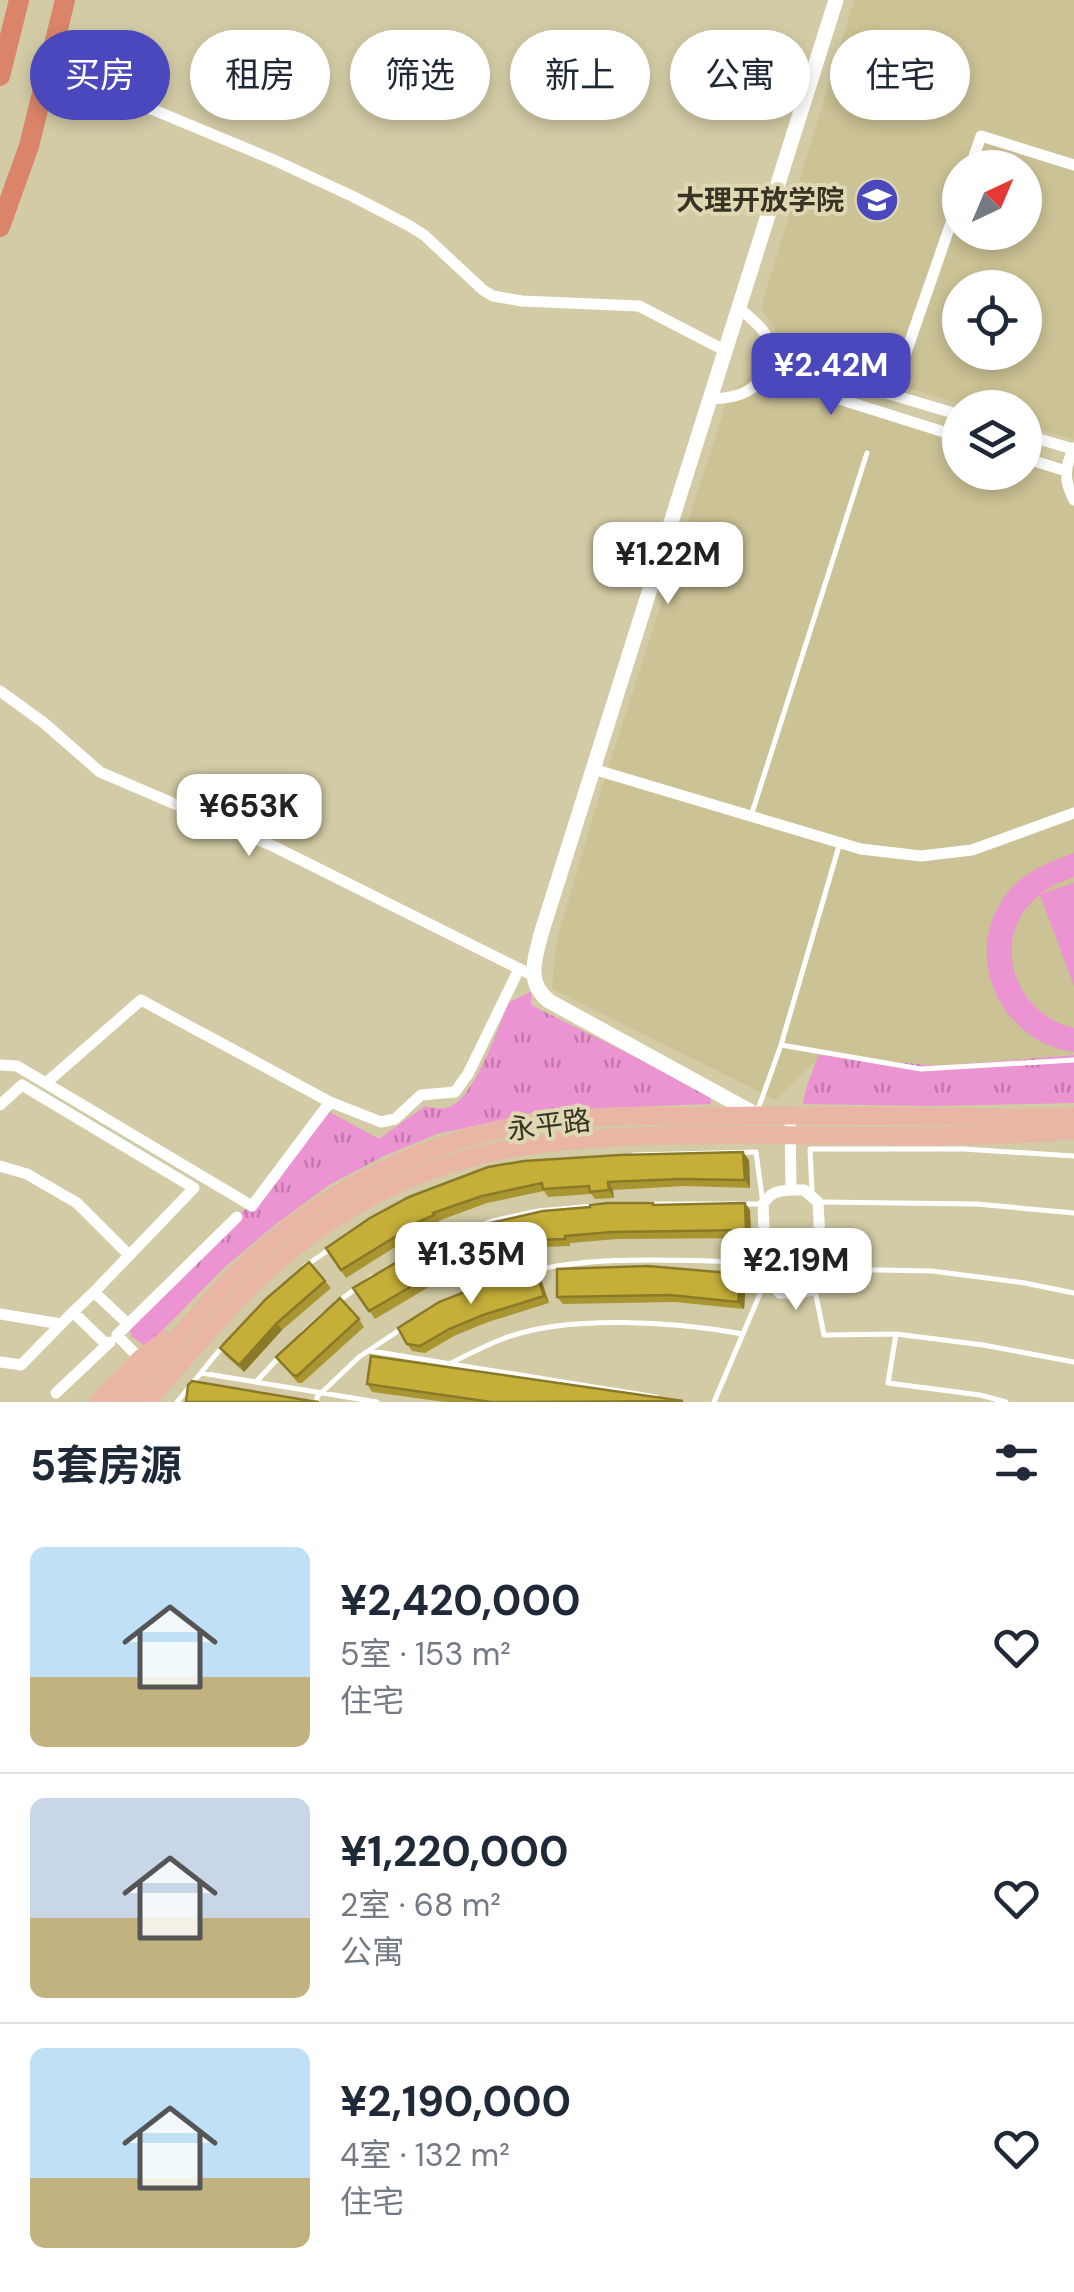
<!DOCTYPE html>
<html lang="zh">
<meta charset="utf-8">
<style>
body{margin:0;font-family:"DM Sans","Noto Sans SC",sans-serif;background:#f2f2f3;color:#1f2937;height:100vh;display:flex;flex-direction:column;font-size:38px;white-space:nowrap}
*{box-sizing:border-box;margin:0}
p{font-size:32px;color:#747a83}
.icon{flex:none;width:55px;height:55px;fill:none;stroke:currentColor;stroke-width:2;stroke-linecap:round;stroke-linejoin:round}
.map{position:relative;height:1402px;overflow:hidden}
.details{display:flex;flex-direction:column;background:#fff;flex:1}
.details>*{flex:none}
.guide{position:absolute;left:30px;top:30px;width:1015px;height:90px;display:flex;gap:20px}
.needle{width:65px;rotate:44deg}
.fabs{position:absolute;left:942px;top:150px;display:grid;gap:20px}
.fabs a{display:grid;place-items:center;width:100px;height:100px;border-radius:50%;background:#fff;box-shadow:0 5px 15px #0003;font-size:50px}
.price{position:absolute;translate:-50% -85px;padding:0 22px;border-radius:20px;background:#fff;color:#222;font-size:32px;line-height:65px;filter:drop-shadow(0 2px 5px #0008)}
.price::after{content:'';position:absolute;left:50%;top:60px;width:30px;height:22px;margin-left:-15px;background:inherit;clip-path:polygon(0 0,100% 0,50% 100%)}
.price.current{background:#4b47bd;color:#fff}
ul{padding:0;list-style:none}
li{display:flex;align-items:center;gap:30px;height:250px;padding:0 30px}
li+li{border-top:2px solid #e0e1e3}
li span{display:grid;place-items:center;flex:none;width:280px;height:200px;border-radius:15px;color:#555}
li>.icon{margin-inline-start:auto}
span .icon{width:120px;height:120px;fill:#fffc;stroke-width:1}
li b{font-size:42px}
h2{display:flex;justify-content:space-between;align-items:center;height:120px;padding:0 30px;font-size:42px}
.tag{padding:0 35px;border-radius:45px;background:#fff;box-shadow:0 5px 15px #0003;font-size:35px;line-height:90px}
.tag.current{background:#4b47bd;color:#fff}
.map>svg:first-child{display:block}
.built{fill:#cbc295;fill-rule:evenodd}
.grass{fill:url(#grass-tufts)}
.pitch{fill:#ec93d2}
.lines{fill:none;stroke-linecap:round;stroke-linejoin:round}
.lane{stroke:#fff;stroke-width:5}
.street{stroke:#fff;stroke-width:11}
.secondary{stroke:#fff;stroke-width:15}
.primary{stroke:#e9b5a5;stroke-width:18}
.highway{stroke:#da8469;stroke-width:20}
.wall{fill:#a99631}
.shaded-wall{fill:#8a7a28}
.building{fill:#c5af39;stroke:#8a7a28;stroke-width:2.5}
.labels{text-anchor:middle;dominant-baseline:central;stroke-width:8;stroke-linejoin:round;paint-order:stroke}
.poi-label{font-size:28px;font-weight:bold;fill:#373425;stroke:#dfd8b2;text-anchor:end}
.street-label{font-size:28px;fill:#373425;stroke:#dfd8b2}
</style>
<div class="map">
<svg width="1074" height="1402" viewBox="0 0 1074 1402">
<defs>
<pattern id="grass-tufts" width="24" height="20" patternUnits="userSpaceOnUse" patternTransform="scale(2.5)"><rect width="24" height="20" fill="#ec93d2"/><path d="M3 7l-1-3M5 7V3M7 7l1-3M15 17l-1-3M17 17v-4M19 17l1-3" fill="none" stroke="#c079aa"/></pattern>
</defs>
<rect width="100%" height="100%" fill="#d2cba5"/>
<path class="built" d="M854,0H1074V440L1025,425V408L970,407L788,351L761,308ZM960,168H1025V232H960ZM960,288H1025V352H960Z
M758,368L960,431V472H1025V451L1074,466V1054L903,1074L813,1063L776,1100L552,989L556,943L600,793L729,395Z"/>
<path class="grass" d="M531,992V1005L710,1094L711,1104L546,1110L437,1134L384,1156L329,1185L276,1224L225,1267L154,1339L144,1345L132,1337L129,1329L133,1323L248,1206L328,1111L379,1139L425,1106C433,1108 441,1110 449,1107C475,1098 498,1027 509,1002Z
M818,1055L939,1066L1074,1055V1103L929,1106L803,1104C805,1086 813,1073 818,1055Z"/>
<path class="pitch" d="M1074,853V877L1055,884L1040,894L1074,883V986L1040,895C987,935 1013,1014 1074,1028V1052C1000,1042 959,953 1008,892C1025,871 1049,862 1074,853Z"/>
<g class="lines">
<path class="lane" d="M751,816L867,453
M781,1045L921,1069L1074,1060
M757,1112L781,1045L839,846
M634,1155L756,1152L763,1204H649
M812,1192L810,1149H963L1074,1156
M821,1202L976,1204L1074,1213
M448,1239L492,1221L538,1211L593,1206
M305,1266L333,1247
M825,1269L932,1271L1025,1283L1074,1293
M496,1282C569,1252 683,1260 762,1263
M815,1290L824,1335L896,1334L983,1345L1074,1362
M336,1303L372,1277
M303,1333L324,1314
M896,1334L888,1383L980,1395L1006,1402
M371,1351L656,1397
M449,1364C467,1355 486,1345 505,1338C569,1314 677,1322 743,1334
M201,1373L377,1402
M256,1382L281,1355
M177,1402L222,1347
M317,1402V1397L359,1357L401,1329
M714,1402L765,1282"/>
<path class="street" d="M50,61L84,81L274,160L354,197L408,225L424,235L483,290L493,296L522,301L639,306L726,351
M970,168L981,136L1074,165
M739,308C757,323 772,334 772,359L960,415
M901,367L960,197
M711,399C735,398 749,394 766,376L960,437
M1025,435L1073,449
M1074,448C1064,467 1064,481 1074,500
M1025,458L1066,471
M0,691L44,723L100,772L275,847L532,975
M593,769L861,849L921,856L972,850L1074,813
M0,1065L17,1066L252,1206L330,1102L141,1000L46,1083
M330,1102L381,1122L395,1119L421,1095L455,1092L468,1074L519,969
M0,1105L22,1085L194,1188L94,1292
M790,1115L791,1190
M0,1166L27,1174L77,1203L129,1255
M791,1190H804L818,1202L822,1279C815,1296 796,1292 780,1293L766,1279L763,1204C771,1192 777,1191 791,1190Z
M0,1314L61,1324
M107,1345L73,1312L94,1292L128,1324
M140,1359L117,1335L237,1217
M0,1362L21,1365L73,1312
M56,1393L110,1342"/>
<path class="secondary" d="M757,1115L549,1001C525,982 535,957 542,931L836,0"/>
<path class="primary" d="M98,1402L140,1359L165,1340
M123,1402C178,1337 232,1268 302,1218C379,1163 468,1129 562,1120C614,1114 669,1117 721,1116C828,1114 934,1117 1040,1118L1074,1116
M147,1402C199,1342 248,1281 312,1234C443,1140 562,1136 717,1135C836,1134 956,1141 1074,1130"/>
<path class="highway" d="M0,76L19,0
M0,227L29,146L65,0"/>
</g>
<path class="wall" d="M749,1160L750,1188L685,1186L613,1190L614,1198L595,1199L591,1194L548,1197L544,1191L487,1203L438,1221L439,1222L410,1235L411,1237L346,1278L326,1248L409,1197Z
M745,1203L750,1210L751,1238L617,1239L570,1243V1246L542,1247V1250L499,1258L455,1275L427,1288L375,1319L353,1288L654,1205Z
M540,1276L549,1303L488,1322L454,1336L425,1353L412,1351L407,1344Z
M325,1281L331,1288L282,1330L244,1372L225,1355L220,1348Z
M746,1281L744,1309L675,1302L563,1304L557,1297Z
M359,1319L364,1327L302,1383H298L276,1357Z
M367,1384L683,1402H445L372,1392Z"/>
<path class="shaded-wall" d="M743,1152L749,1160L750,1188L745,1180Z
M608,1182L613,1190L614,1198L609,1190Z
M745,1203L750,1210L751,1238L746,1230Z
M535,1269L540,1276L549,1303L544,1296Z
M741,1274L746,1281L744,1309L738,1302Z
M277,1323L282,1330L244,1372L239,1365Z"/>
<path class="building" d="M743,1152L745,1180L680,1179L608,1182L609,1190L590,1192L589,1186L543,1189L542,1183L482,1196L433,1213L434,1215L405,1228L406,1230L341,1270L326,1248L370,1218L409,1197L488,1167L524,1161L620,1155Z
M608,1203H653V1205L745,1203L746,1230L612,1232L565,1236V1239L536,1240L537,1243L494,1251L450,1267L422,1280L369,1311L353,1288L414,1252L486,1224L543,1211L590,1207V1205Z
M309,1262L325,1281L277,1323L239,1365L220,1348L266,1299Z
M648,1266L741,1274L738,1302L670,1295L557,1297V1269Z
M535,1269L544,1296L483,1315L449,1329L420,1346L407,1344L398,1328L439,1302L475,1288Z
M340,1298L359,1319L297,1376L293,1375L276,1357Z
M371,1356L683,1401L491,1402L367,1384Z
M192,1381L311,1401L319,1402H186L188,1385Z"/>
<defs>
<g id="university-disc" transform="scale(2.25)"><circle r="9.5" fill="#4b47bd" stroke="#dfd8b2"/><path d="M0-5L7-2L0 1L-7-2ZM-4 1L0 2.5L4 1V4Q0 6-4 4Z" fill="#fff"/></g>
</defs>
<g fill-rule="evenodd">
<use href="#university-disc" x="877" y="200"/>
</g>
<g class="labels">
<g class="poi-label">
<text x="844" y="200">大理开放学院</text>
</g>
<g class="street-label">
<text transform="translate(549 1125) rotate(-7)">永平路</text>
</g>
</g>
</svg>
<div class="fabs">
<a><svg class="needle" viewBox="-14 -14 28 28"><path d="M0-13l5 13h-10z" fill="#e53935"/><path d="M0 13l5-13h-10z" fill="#747a83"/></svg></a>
<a><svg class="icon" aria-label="locate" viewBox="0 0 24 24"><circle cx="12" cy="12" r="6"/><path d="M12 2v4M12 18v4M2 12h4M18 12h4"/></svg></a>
<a><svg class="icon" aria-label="layers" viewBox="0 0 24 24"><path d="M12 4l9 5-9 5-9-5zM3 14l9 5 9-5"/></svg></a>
</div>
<b class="price current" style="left:831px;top:418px">¥2.42M</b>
<b class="price" style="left:668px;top:607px">¥1.22M</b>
<b class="price" style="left:249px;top:859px">¥653K</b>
<b class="price" style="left:471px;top:1307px">¥1.35M</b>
<b class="price" style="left:796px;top:1313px">¥2.19M</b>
<div class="guide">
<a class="tag current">买房</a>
<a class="tag">租房</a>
<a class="tag">筛选</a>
<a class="tag">新上</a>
<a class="tag">公寓</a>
<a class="tag">住宅</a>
</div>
</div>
<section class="details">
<h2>5套房源<svg class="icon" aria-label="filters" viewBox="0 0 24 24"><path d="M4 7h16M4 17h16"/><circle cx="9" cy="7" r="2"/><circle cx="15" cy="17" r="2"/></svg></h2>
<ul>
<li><span style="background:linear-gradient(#bfe0f5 65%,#c2b280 0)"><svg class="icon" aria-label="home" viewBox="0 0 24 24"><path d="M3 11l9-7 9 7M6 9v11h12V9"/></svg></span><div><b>¥2,420,000</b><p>5室 · 153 m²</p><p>住宅</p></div><svg class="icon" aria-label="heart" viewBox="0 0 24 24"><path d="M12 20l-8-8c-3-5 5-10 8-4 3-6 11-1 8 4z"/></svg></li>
<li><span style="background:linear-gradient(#c9d6e8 60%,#c2b280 0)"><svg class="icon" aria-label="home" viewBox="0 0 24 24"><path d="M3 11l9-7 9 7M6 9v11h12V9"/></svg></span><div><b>¥1,220,000</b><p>2室 · 68 m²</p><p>公寓</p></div><svg class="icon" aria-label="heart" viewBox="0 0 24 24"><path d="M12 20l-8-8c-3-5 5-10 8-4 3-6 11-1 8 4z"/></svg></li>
<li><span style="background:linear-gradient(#bfe0f5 65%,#c2b280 0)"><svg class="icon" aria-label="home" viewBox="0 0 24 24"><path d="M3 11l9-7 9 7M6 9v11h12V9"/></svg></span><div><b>¥2,190,000</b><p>4室 · 132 m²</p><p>住宅</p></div><svg class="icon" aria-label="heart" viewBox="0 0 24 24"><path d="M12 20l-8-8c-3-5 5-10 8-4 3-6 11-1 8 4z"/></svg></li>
</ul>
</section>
